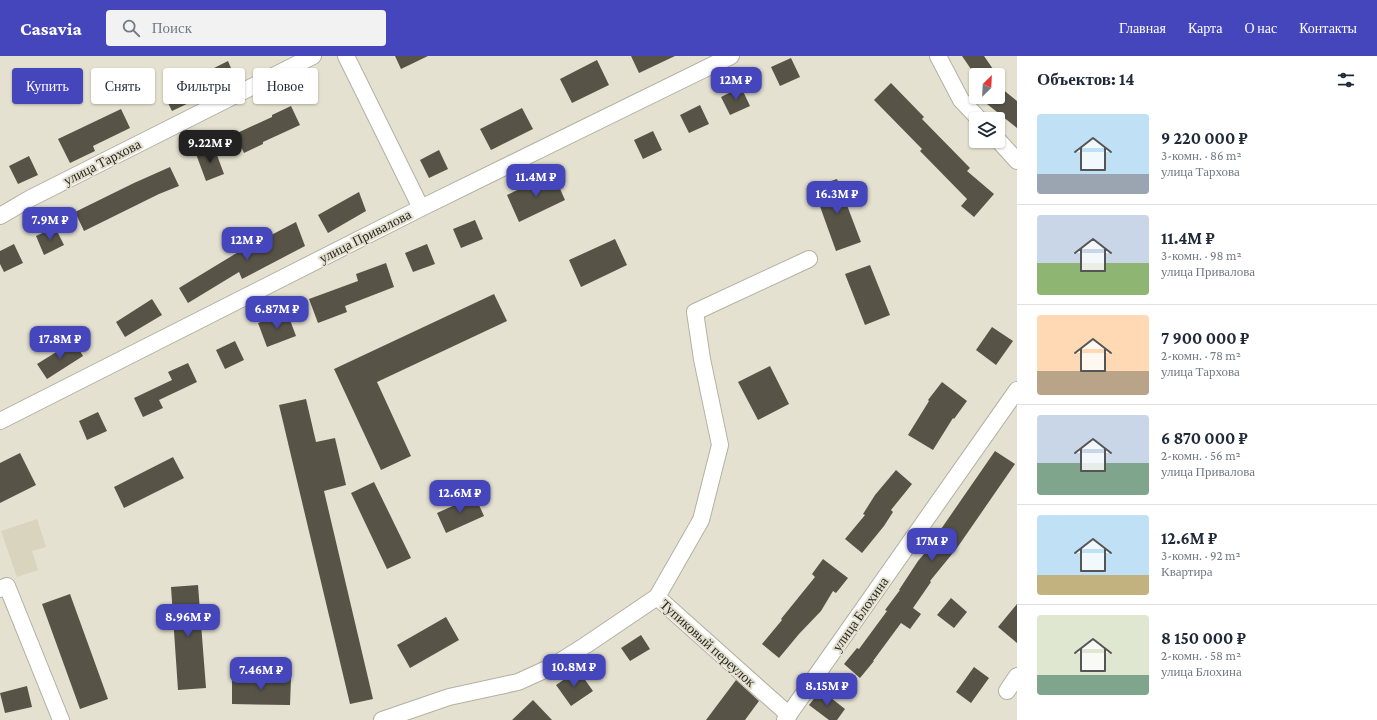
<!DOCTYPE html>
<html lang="ru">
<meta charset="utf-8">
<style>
body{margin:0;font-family:"Crimson Pro",serif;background:#f2f2f3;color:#1f2937;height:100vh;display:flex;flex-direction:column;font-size:15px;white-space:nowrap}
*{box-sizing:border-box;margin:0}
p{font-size:13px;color:#747a83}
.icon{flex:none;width:22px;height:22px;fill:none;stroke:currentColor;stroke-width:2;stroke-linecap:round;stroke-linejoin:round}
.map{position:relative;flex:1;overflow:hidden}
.details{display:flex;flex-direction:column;background:#fff;width:360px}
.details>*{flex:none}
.hud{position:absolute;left:12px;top:12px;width:380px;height:36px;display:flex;gap:8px}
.needle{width:26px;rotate:24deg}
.controls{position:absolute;left:969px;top:12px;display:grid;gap:8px}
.controls a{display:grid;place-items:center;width:36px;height:36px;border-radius:4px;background:#fff;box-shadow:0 1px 3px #0004;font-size:20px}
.price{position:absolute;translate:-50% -34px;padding:0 9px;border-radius:8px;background:#4646bc;color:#fff;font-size:13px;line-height:26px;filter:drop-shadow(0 1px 2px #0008)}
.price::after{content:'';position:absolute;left:50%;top:24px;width:12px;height:9px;margin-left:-6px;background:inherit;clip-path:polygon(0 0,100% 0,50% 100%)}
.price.selected{background:#222;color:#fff}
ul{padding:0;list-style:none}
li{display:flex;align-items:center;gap:12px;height:100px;padding:0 20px}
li+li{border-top:1px solid #e0e1e3}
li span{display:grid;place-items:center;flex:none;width:112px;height:80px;border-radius:4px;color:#555}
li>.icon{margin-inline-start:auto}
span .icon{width:48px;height:48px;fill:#fffc;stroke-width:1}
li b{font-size:17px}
h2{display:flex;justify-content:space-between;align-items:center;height:48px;padding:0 20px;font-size:17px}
.pill{padding:0 14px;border-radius:4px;background:#fff;box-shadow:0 1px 3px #0004;font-size:14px;line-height:36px}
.pill.selected{background:#4646bc;color:#fff}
header{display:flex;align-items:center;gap:24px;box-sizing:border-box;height:56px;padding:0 20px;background:#4646bc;color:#fff}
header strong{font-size:19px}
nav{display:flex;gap:22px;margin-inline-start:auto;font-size:14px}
.search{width:280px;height:36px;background:#f2f2f3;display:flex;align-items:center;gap:10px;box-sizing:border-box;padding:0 14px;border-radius:4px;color:#747a83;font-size:15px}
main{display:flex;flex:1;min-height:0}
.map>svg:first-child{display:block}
.built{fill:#d9d4bd}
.building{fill:#575447}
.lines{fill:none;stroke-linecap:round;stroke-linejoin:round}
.minor-casing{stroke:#b4b0a1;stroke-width:18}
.minor{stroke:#fff;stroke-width:16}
.labels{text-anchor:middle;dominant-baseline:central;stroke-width:4;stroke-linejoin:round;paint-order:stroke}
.street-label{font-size:14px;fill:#2a2822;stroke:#e4e1d0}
</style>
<header>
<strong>Casavia</strong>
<div class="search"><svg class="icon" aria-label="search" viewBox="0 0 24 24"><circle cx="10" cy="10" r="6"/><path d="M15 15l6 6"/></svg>Поиск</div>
<nav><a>Главная</a><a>Карта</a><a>О нас</a><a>Контакты</a></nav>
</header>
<main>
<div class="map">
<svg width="1017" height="664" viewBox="0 0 1017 664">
<rect width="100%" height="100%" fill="#e4e1d0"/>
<path class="built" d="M37,463L46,491L32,495L38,514L17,521L1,475Z"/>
<path class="building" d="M395,0H428L401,13Z
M631,0H675L639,17Z
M962,0H984L993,13L985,19H975Z
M791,2L800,21L780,30L771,11Z
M597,4L609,29L572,47L560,23Z
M228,5L236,24L217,33L208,15Z
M183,27L191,46L172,55L163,37Z
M891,27L924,61L922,63L970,112L967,115L994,138L974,161L961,150L967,143L920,95L922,93L874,44Z
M741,31L750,50L730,59L721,41Z
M1001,32L1017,45V72L987,48L993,41H998V35Z
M700,49L709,68L689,77L680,59Z
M291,50L300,69L263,86V88L244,97L235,78L272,61V59Z
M522,52L533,73L491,94L480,73Z
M121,53L130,72L93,90L95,95L70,107L58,83Z
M653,75L662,94L643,103L634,84Z
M214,91L224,118L206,125L196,98Z
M439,94L448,113L429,122L420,104Z
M29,100L38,119L18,128L9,110Z
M170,111L179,130L159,138L84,175L75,156L134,127Z
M553,117L565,144L519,166L507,139Z
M837,123L861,186L836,195L813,131Z
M359,136L366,155L328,177L318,159Z
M475,164L483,183L461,192L453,173Z
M296,166L305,190L242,223L239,216L188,247L179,232L235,198Z
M55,171L64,189L44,199L36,180Z
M615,183L627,209L581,231L569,204Z
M14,188L23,207L4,216L0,208V195Z
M427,188L435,208L413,216L405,197Z
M386,207L394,231L345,250L347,256L318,267L309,243L358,225L356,218Z
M870,209L890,259L865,269L845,218Z
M494,238L507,265L377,326L411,400L381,414L334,313Z
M152,243L162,259L125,281L116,266Z
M287,256L296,280L267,291L258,267Z
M992,271L1013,285L996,309L976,294Z
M74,285L83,300L47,323L37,308Z
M235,285L244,304L225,313L216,294Z
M188,307L197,326L159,344L163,352L143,361L134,342L172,324L168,316Z
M770,310L789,348L758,364L738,326Z
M942,326L967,345L954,363L953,362L933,394L908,379L929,345L928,344Z
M306,343L316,386L335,382L346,429L324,435L373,643L350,648L279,349Z
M98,356L107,375L87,384L79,365Z
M995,395L1015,408L957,492L930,525L931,526L913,552L921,558L910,573L901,567L873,605H874L860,622L844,608L857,592L859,593L887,555L885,554L900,534H899L918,505L941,478L939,476Z
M20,397L36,429L0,447V407Z
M173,401L184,422L124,452L114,431Z
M896,414L912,428L891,454L893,456L884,470L862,497L845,483L865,459L863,458L875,439Z
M374,426L411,502L387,513L351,437Z
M475,440L484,460L446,477L437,457Z
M823,503L848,522L836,537L833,535L821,555L799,578L779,602L762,588L782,564L781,563L815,521L812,518Z
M198,529L206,632L178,634L171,531Z
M70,538L108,643L80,653L42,548Z
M951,542L967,556L954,572L937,559Z
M1017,548V587L998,571Z
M446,561L459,584L410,612L397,589Z
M641,579L650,593L630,605L621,592Z
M974,611L989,622L971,647L956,636Z
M578,614L593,635L571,650L556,629Z
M232,622L291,623L290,649L232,648Z
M736,624L759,645L745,664H706Z
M27,630L32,651L5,657L0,637Z
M821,634L845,653L837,664H829L809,649Z
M533,644L552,664H512Z"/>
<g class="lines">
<g class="minor-casing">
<path id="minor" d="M346,0L421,152
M938,0L961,44L979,63
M998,84L1017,105
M0,160L31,142L313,0
M0,365L421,152L731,0
M0,533L7,530L61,664
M657,541L701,464L720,389L702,303L695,256L809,203
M1007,635L1017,620
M382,664L449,641L518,626L551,611L586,589L657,541L789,659
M785,664L1017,334"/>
</g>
<use href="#minor" class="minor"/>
</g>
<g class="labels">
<g class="street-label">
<text transform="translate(102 106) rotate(-27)">улица Тархова</text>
<text transform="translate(365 180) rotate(-27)">улица Привалова</text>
<text transform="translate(860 558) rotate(-55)">улица Блохина</text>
<text transform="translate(708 587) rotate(42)">Тупиковый переулок</text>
</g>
</g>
</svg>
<div class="controls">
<a><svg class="needle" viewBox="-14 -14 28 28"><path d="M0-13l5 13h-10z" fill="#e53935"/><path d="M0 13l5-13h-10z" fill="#747a83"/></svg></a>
<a><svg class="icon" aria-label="layers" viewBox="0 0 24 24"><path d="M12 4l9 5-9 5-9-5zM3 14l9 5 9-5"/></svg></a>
</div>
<b class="price" style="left:736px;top:45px">12M ₽</b>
<b class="price selected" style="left:210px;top:108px">9.22M ₽</b>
<b class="price" style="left:536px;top:142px">11.4M ₽</b>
<b class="price" style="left:837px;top:159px">16.3M ₽</b>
<b class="price" style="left:50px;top:185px">7.9M ₽</b>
<b class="price" style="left:247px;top:205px">12M ₽</b>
<b class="price" style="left:277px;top:274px">6.87M ₽</b>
<b class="price" style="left:60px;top:304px">17.8M ₽</b>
<b class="price" style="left:460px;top:458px">12.6M ₽</b>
<b class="price" style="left:932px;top:506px">17M ₽</b>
<b class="price" style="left:188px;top:582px">8.96M ₽</b>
<b class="price" style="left:574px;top:632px">10.8M ₽</b>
<b class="price" style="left:261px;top:635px">7.46M ₽</b>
<b class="price" style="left:827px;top:651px">8.15M ₽</b>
<div class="hud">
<a class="pill selected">Купить</a>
<a class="pill">Снять</a>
<a class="pill">Фильтры</a>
<a class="pill">Новое</a>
</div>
</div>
<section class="details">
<h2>Объектов: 14<svg class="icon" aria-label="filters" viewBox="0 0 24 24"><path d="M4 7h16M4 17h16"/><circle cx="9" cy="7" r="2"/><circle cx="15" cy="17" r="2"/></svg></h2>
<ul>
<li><span style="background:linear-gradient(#bfe0f5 75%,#9aa5b1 0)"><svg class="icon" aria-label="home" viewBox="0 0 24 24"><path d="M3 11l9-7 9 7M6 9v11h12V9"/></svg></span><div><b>9 220 000 ₽</b><p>3-комн. · 86 m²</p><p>улица Тархова</p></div></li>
<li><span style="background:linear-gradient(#c9d6e8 60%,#8fb573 0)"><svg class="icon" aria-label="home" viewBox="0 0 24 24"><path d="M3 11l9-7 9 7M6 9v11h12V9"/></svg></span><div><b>11.4M ₽</b><p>3-комн. · 98 m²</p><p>улица Привалова</p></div></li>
<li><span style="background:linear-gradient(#ffd9b3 70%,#b9a48a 0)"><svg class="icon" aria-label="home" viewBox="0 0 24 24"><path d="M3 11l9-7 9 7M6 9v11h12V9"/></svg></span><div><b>7 900 000 ₽</b><p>2-комн. · 78 m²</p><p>улица Тархова</p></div></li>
<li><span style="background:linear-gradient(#c9d6e8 60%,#7fa58c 0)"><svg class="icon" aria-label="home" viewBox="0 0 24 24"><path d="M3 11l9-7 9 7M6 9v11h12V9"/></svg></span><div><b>6 870 000 ₽</b><p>2-комн. · 56 m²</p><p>улица Привалова</p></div></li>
<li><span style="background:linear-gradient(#bfe0f5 75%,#c2b280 0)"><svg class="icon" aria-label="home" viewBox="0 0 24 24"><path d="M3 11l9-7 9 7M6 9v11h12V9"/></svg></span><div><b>12.6M ₽</b><p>3-комн. · 92 m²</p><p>Квартира</p></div></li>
<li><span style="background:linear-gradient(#dfe7d0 75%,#7fa58c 0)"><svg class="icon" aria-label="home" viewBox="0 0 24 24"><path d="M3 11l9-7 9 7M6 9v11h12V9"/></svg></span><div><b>8 150 000 ₽</b><p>2-комн. · 58 m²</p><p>улица Блохина</p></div></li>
</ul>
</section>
</main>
